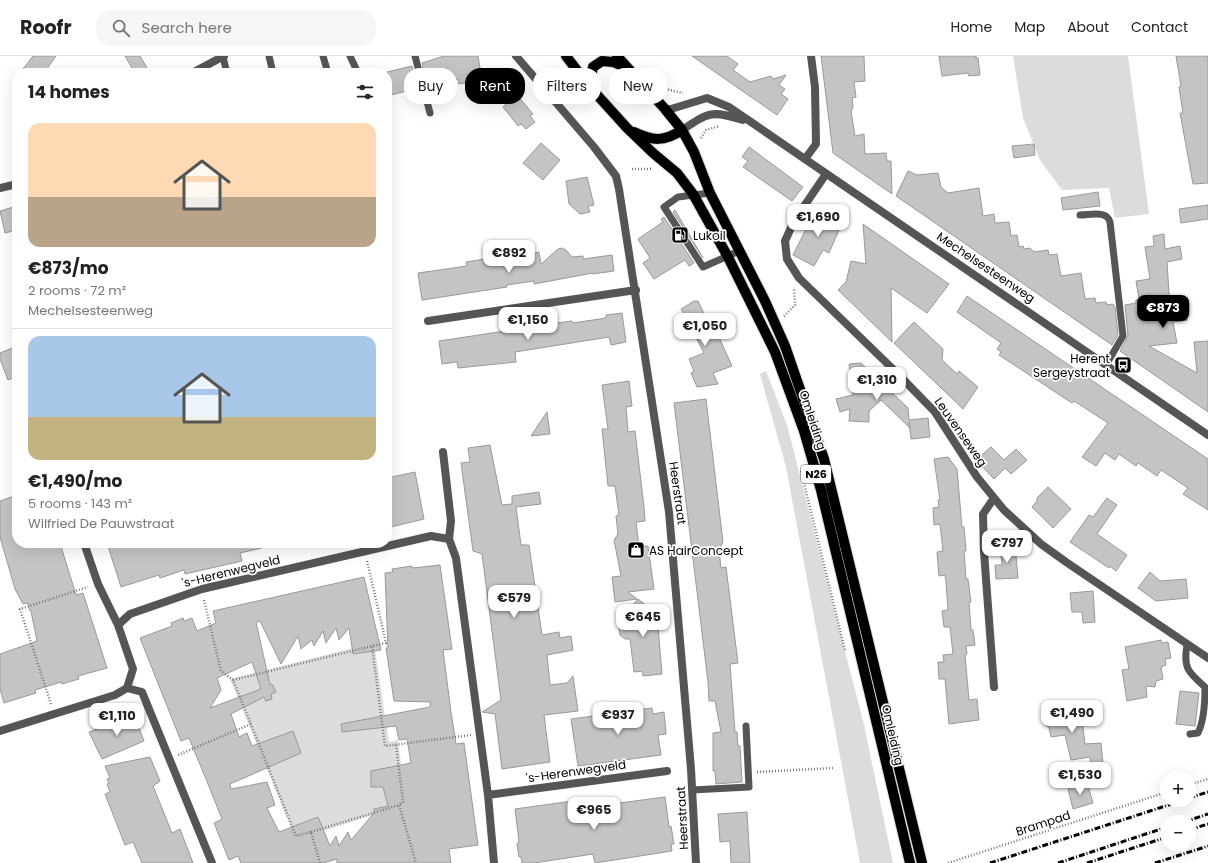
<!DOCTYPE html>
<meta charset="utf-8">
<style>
body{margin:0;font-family:Poppins,sans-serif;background:#f6f6f6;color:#222;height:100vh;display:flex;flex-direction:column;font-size:15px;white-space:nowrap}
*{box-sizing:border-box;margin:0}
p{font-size:13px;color:#767676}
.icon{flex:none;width:22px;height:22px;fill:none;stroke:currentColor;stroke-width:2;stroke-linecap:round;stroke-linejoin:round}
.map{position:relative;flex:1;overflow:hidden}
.sheet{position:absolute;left:12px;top:12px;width:380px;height:480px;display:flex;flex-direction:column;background:#fff;border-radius:16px;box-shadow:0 4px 16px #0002}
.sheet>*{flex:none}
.hud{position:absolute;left:404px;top:12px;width:380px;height:36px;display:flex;gap:8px}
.tools{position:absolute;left:1160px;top:715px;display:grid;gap:8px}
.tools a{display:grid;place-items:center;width:36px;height:36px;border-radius:50%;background:#fff;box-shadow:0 4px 16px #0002;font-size:20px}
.price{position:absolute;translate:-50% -34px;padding:0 9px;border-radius:8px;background:#fff;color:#222;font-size:13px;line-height:26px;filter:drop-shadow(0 1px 2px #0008)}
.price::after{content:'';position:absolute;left:50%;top:24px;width:12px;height:9px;margin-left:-6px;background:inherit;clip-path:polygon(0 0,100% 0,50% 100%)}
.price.active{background:#000;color:#fff}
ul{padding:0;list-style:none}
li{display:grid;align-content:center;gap:8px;height:212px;padding:0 16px}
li+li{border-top:1px solid #e0e0e0}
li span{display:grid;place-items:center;height:124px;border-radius:12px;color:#555}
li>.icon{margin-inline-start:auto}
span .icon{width:72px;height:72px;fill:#fffc;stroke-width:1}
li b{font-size:17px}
h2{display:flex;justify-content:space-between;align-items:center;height:48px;padding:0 16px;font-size:17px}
.pill{padding:0 14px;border-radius:16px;background:#fff;box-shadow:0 4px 16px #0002;font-size:14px;line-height:36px}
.pill.active{background:#000;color:#fff}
header{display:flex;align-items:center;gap:24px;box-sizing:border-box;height:56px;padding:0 20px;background:#fff;border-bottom:1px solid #e0e0e0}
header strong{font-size:19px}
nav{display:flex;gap:22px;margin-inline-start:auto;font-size:14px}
.search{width:280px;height:36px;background:#f6f6f6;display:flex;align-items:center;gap:10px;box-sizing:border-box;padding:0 14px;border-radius:16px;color:#767676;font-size:15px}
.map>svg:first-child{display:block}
.green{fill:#dcdcdc}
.building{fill:#c4c4c4;stroke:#999;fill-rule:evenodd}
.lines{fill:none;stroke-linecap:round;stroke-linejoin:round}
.primary-casing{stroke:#dbdbdb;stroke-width:12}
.path{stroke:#777;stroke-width:2.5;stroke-dasharray:1 2;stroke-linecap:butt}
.service{stroke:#555;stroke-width:7}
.minor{stroke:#555;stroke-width:8}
.tertiary{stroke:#555;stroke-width:8}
.primary{stroke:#000;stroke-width:10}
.rail{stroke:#000;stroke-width:3;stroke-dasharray:6 2 1 2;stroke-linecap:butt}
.labels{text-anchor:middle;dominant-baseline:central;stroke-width:3.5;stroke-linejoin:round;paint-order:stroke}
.shield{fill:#fff;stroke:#4c4c4c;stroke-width:1}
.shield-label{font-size:11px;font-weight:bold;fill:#000}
.poi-label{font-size:12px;fill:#000;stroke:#fff;text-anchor:start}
.street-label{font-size:12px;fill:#000;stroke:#fff}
</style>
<header>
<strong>Roofr</strong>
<div class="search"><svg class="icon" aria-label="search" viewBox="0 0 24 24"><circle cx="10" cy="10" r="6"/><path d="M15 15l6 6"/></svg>Search here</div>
<nav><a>Home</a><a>Map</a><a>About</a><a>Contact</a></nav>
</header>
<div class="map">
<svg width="1208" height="807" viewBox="0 0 1208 807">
<rect width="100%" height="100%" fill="#fff"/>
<path class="green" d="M1013,0H1128L1149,158L1115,162L1109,132L1062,134L1040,104L1023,62Z
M766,315L787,369L806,443L864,669L893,807H860L786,411L760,318Z
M374,587L389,686L398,684L406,748L296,784L230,623Z"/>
<path class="building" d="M33,0H56L44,17H20Z
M125,0H140L150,17H135Z
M444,0H478L481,18L472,20L473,25L459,28L458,23L428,30L422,7Z
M692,0H727L738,8L733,14L750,26L771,20L773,23L786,19L779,29L785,33L781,38L788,43L777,59Z
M821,0H864L865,25L854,26L856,41L852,42L853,51L851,55L855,80L864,78L865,98L886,97L887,105H891L892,138L833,97Z
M939,0H976V2H978L980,19L969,20L968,17L942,20Z
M1176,0H1208V127L1193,128L1180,57H1183L1179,31L1181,30Z
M412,10L418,32L387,40V16Z
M511,37L515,41L517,39L533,58L530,60L535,66L526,73L521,68L518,70L503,51L506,48L503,44Z
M541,87L560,104L543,124L523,107Z
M1034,88L1035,99L1014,102L1012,90Z
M749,91L803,131L792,145L743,111L748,105L742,101Z
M908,115L917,119L938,117L941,131L948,137L979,132L983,160L994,158L995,167L1009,166L1011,180L1017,179L1019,191L1023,190L1024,193L1030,192L1034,196L1048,194L1049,199L1057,198L1061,220L1081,217L1085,243L1095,242L1096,247L1106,246L1107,249L1113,248L1115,251L1118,279L1112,289L896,140Z
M587,121L594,149L588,150L590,156L580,158L569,148L566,125Z
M1098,136L1100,150L1063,154L1061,142Z
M1208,149V163L1181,167L1179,153Z
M17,150V174L5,177L0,155Z
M816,153L842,167L829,197L823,194L814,210L793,199Z
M675,154L703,202L673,156Z
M664,161L694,207L689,210L685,204L654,223L643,207L650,202L638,183L663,166L661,163Z
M863,168L949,228L927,257L891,232L892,286L838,234L846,226L851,205L866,208Z
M1164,178L1165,193L1180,190L1182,203L1167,206L1170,252L1185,250L1187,264L1173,266L1177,287L1149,290L1197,317L1194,286L1208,285V356L1120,295L1128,280L1125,249L1136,247V244L1139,243L1136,225L1150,223L1145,191L1154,190L1153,180Z
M562,192L566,194L572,201L583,200V203L612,199L614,215L593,218V217L534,228V225L507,229V231L422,244L418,217L467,210L466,206L484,203L485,206L503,203L504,207L526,203L528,199L539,196L541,208L558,193Z
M967,240L1208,403V454L1183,438L1188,432L1161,414L1157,420L1138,407L1136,410L1119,398L1115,404L1105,397L1096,410L1082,401L1108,367L1074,345L1072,347L999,299L1001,296L997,293L1001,287L957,256Z
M694,245H698L709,268L712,266L732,310L713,317L718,328L697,331L691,317L694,315L689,303L704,297L681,253Z
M622,257L626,286L611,289L609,281L515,296L516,306L458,312L457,306L442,308L439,285L512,274V276L541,272V269L572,265L573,267L606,262V259Z
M914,266L943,293L942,304L957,318L959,315L978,331L963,353L894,287Z
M17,290V320L8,324L0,303V297Z
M861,307L908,352L909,364L928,362L930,381L911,383L909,366L910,372L881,344L869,355V366L849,365L850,353L840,356L836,343L853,339L849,308Z
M629,325L632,350L626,351L628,376L635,375L644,451L645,465L636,466L639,491L648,490L654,533L628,536L637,543L615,546L612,521L621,520L614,484L618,478L616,460L619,459L615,430H608L602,373H608L602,329Z
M706,343L723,486L719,494L721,512L726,511L738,607L730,608L735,676H737L738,690H740L742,726L716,728L715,715H713V677L721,676L715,645H709L708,626L674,347Z
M547,356L550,378L531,380Z
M490,389L502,449L512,448V440L539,436L541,448L516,451L521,489H529L542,579L559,576L560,582L571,580L573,594L547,599L550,629L567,627L573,620L578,655L544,659L550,706L502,713L495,658L482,656L501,644L482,498L473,495L461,407L470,406L468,392Z
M991,391L1004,404L1016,393L1027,404L1011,418L1005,412L994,423L976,404Z
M948,401L957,413L962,471H964L966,495H964L966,523H968L971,546H969L971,574H973L975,589L966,590L967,598L965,599L969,644L977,643L979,664L949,668L945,623H939L938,606H944L943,599L953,598L950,571H944L942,555L948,554L946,526L945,519L939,520L937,496L943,495L940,468L934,469L933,452L939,451L938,444H940L934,403Z
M415,416L424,463L391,471L387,454V422Z
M1048,431L1071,453L1053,472L1032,451L1037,445V442Z
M17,439V487H60L76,539L83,537L107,612L78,620L79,623L62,628L61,626L35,634L36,637L4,647L0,633V598L37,585L31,555H30L28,547L23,548L15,533L0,481V445Z
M1107,442L1117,449L1097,478L1127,499L1116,515L1110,510L1109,512L1070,486L1089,459L1093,461Z
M107,487H262V492L240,497L242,505L185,518L184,514L160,522L159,519L121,531Z
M1015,489L1018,522L996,523L995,509H1002L1000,490Z
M440,509L452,593L443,594L451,656L456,688L464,687L478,789L449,793L451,807H337V803L323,807H241L238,800L229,804L214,767L222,763L206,723L189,682L181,685L140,582L172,570L171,567L183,562L184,565L192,562L197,575L216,567L213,555L364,521L381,594L353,598L349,572L339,584L336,572L326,587L323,575L314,590L312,584L301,593L298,580L281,608L260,565L256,566L270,629L272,628L276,636L271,638L272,643L266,645L264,641L231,658L239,681L247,677L252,690L293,675L301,697L230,728L231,733L267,726L275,749L267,752L279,776L318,761L330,790L336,780L339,790L348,776L351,784L374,757V753L388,750L383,731H371V715L411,707L407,683L399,684L396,670L342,676L341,668L430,651V646L394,645L386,592H388L385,517L393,516L392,513L412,510V512ZM252,606L261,633L210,652L221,634L217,622Z
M1150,516L1160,525L1186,523L1188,542L1156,545L1138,532Z
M1093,535L1095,566L1083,567L1082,556H1072L1070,537Z
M638,543L657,558L662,618L643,620L642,615L634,616L630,583H625L620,579L618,566Z
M1161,584L1162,587L1168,586L1171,602L1165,603L1166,609L1161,611L1163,623L1156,625L1155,631L1146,630L1147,641L1127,645L1122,614L1129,613L1125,591Z
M1180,635L1199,637L1195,670L1176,668Z
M1065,650L1066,658L1081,656L1085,688L1101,687L1103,708L1091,710L1090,701L1071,704L1065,679L1051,681L1049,672L1043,667L1042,653Z
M652,652L653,658L664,656L666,678L658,679L661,699L578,710L571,663Z
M134,659L144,685L102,703L89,676Z
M150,701L160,725L153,730L172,777L180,773L193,807H142L133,786L125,789L105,738L110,736L107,728L109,727L107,723L110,722L105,710Z
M1087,726L1093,747L1073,753L1068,733Z
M665,741L669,771L671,770L674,788H671L672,795L595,807L593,798L534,807H522L521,801H519L517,788L519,785L515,753L573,745L574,753Z
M747,756L750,807H731L730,785L720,786L718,758Z"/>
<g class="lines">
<g class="primary-casing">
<path id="primary" d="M566,0L589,30L627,72L653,97L677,117L693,138L728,201L775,296L804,375L821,434L910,807
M617,0L665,53L682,74L694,96L710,137L765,245L785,290L824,403L922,807
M589,30L593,11L602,5L613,6L625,11
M634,76C653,85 664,86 682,74"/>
</g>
<path class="path" d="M665,33L683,37
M701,82L706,74L720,70
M632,113H653
M784,260L795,249L794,233
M801,415L845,594
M367,505L386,587L372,590L385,690L471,679
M204,544L221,615L233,624L296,780L311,776L320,807
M233,624L372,590
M51,648L20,553L88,531
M396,689L403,746L399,749L416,807
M178,699L251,668
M757,716L833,712
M1189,729L1208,723
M311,776L399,749
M948,807L1167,736"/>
<path class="service" d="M269,0L273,17
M323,0L328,17
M350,0L358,17
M415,0L430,57
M223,1L227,17
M710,137L678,141L664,151L703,211L739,195
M1080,159C1090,159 1107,154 1110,166L1123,280L1106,309
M1187,589C1183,612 1188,616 1205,631C1205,644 1204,665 1198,677L1190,678
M692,734L749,731L746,670"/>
<path class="minor" d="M516,0L594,91L616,120L619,133L669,456L691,713L696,807
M192,17L224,0
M805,103L816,88L815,31L811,0
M826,118L794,165L785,185L787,203L799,222L896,316L935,356L977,421L1004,454L1041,488L1066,506L1208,602
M0,132L17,128
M428,265L636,234
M443,396L451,465L449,483
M84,487L98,528L118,569
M994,631L984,496L983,458L994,442
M127,632L142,636L212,807
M0,675L115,639L127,632L133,613L118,569L130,558L202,533L431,480L449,483L456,502L488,739L494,807
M488,739L667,715"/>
<path class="tertiary" d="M665,53H671L707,42L729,51L1208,379
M682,74C709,56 712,54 743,64"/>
<use href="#primary" class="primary"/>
<path class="rail" d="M1189,742L1208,736
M1184,766L1208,758
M1189,774L1208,768
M990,807L1184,744
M1058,807L1167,771
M1087,807L1167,781
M1155,807L1208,790"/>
</g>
<defs>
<g id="fuel-square" transform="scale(0.9)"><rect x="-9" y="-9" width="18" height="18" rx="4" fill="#000" stroke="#fff"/><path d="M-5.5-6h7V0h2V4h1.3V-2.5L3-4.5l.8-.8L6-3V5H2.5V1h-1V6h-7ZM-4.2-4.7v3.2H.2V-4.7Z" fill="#fff"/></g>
<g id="bus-square" transform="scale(0.9)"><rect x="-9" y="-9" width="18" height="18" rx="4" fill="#000" stroke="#fff"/><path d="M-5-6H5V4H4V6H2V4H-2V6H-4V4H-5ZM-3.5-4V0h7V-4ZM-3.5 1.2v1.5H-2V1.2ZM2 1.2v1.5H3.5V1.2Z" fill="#fff"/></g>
<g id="shop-square" transform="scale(0.9)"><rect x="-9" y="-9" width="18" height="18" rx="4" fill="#000" stroke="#fff"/><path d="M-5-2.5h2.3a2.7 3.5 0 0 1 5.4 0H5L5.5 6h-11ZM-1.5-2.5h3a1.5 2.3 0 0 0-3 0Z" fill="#fff"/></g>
</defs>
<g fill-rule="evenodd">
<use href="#fuel-square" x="680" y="179"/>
<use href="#bus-square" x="1123" y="309"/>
<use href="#shop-square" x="636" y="494"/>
</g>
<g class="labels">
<rect class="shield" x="801" y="409" width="30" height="18" rx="3"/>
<g class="shield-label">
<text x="816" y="418">N26</text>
</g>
<g class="poi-label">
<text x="693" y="179">Lukoil</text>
<text x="1110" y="302" text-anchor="end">Herent<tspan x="1110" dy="14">Sergeystraat</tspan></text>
<text x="649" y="494">AS HairConcept</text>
</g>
<g class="street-label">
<text transform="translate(986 211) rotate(34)">Mechelsesteenweg</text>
<text transform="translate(813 364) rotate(72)">Omleiding</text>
<text transform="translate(961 376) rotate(55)">Leuvenseweg</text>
<text transform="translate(678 437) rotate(82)">Heerstraat</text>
<text transform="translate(231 515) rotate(-14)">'s-Herenwegveld</text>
<text transform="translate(893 679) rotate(77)">Omleiding</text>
<text transform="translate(576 715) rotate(-8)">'s-Herenwegveld</text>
<text transform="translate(682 762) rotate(-93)">Heerstraat</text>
<text transform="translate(1043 767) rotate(-18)">Brampad</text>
</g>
</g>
</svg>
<div class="tools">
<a>+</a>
<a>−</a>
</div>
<b class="price" style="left:818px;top:182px">€1,690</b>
<b class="price" style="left:509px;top:218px">€892</b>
<b class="price active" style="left:1163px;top:273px">€873</b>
<b class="price" style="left:528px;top:285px">€1,150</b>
<b class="price" style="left:705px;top:291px">€1,050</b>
<b class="price" style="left:877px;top:345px">€1,310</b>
<b class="price" style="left:1007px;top:508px">€797</b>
<b class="price" style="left:514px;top:563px">€579</b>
<b class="price" style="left:643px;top:582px">€645</b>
<b class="price" style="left:1072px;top:678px">€1,490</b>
<b class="price" style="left:618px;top:680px">€937</b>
<b class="price" style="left:117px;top:681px">€1,110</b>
<b class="price" style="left:1080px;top:740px">€1,530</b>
<b class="price" style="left:594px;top:775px">€965</b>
<div class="hud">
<a class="pill">Buy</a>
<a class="pill active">Rent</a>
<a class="pill">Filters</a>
<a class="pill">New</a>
</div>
<section class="sheet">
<h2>14 homes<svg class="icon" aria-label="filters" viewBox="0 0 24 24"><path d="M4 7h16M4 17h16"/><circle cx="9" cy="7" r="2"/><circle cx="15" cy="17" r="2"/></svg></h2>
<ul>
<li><span style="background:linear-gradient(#ffd9b3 60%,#b9a48a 0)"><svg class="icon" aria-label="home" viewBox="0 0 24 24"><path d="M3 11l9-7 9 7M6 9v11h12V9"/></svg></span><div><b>€873/mo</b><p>2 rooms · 72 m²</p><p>Mechelsesteenweg</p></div></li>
<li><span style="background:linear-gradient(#a9c7e8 65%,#c2b280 0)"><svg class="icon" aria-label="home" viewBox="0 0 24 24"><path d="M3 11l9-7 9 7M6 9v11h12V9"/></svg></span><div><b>€1,490/mo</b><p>5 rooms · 143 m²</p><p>Wilfried De Pauwstraat</p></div></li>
</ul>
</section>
</div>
